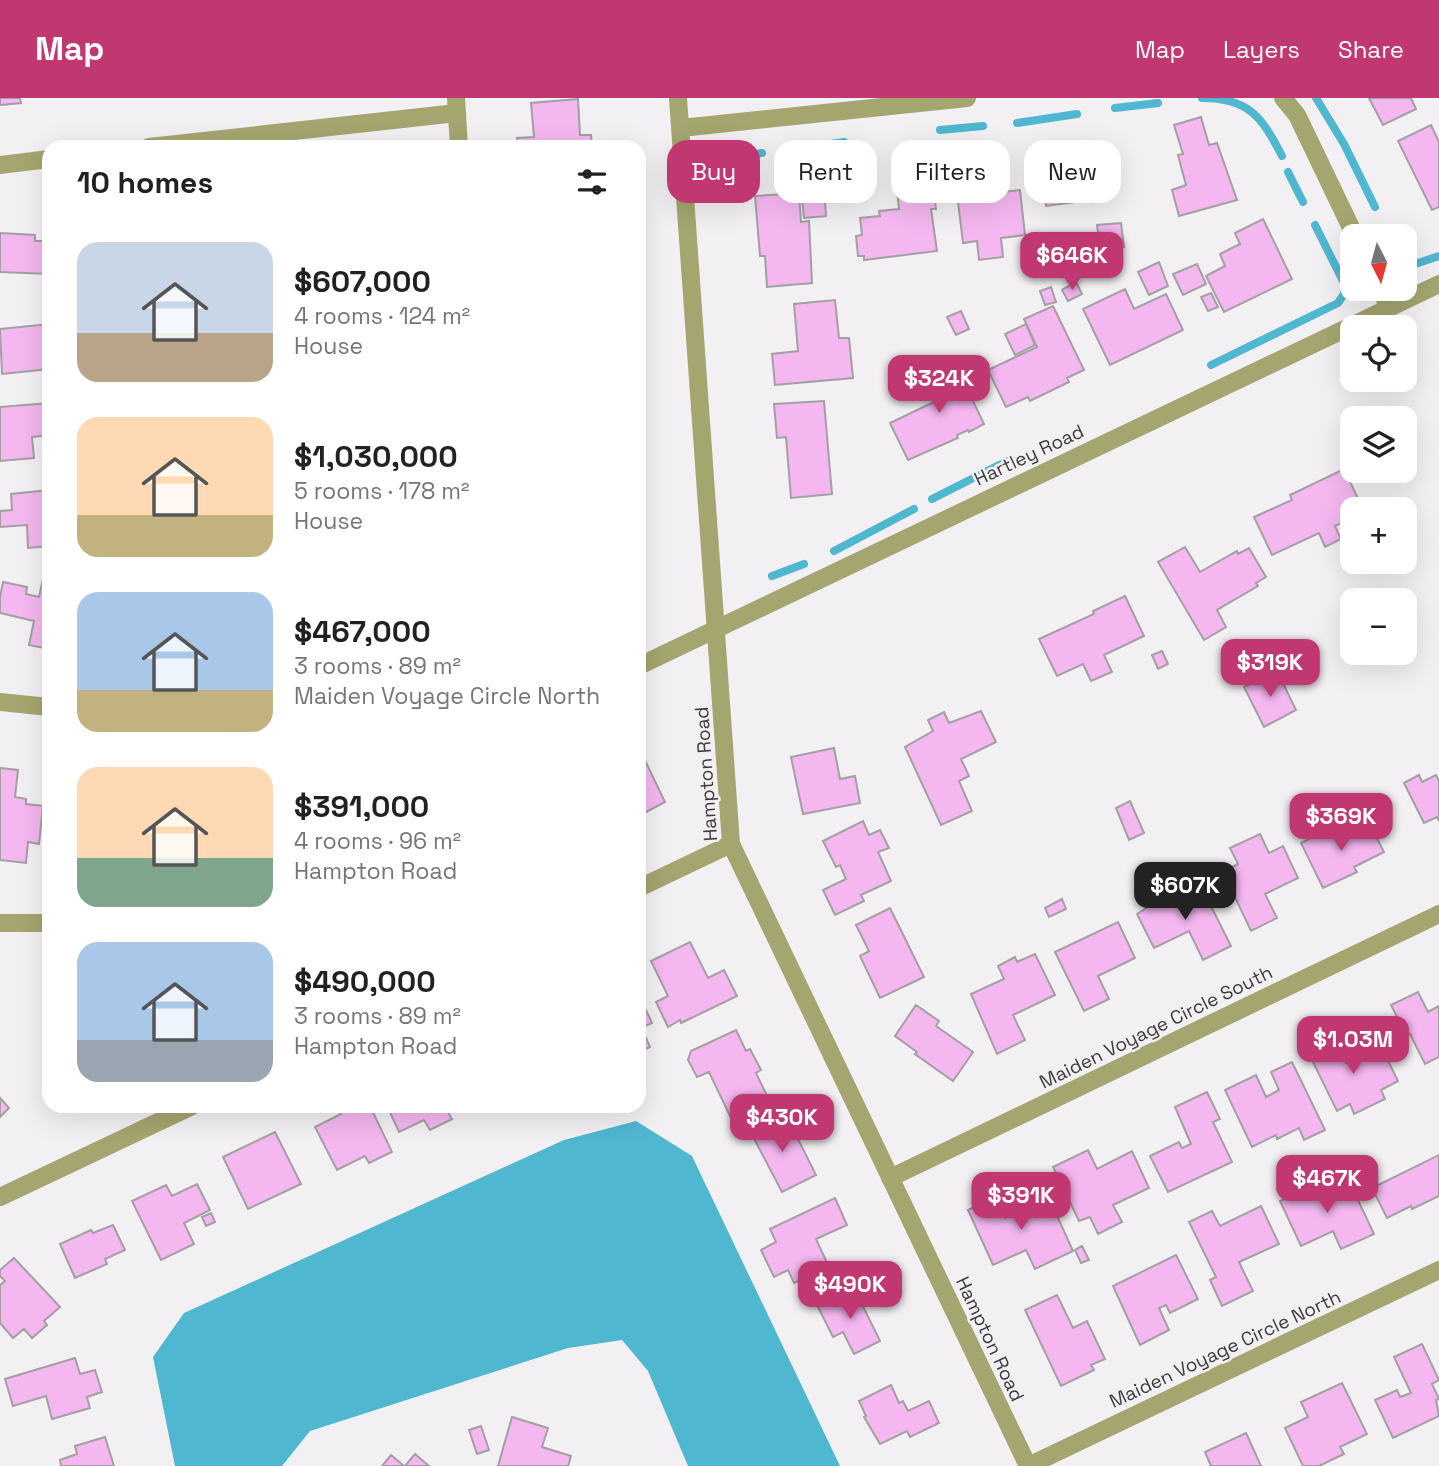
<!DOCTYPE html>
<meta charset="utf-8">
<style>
body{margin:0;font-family:"Space Grotesk",sans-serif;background:#f6f6f6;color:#202124;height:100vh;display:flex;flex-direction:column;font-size:26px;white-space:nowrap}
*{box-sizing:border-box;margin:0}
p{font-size:23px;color:#757577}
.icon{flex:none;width:38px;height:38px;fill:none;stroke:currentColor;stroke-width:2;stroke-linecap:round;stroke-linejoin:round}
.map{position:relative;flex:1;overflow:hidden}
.panel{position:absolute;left:42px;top:42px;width:604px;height:973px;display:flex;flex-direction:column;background:#fff;border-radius:21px;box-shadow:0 7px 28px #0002}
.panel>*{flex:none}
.top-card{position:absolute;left:667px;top:42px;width:665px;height:63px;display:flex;gap:14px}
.needle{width:46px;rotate:174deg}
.fabs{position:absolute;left:1340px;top:126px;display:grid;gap:14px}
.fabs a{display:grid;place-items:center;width:77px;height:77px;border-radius:14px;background:#fff;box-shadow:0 7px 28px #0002;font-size:35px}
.price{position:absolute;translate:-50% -60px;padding:0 16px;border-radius:14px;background:#c13771;color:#fff;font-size:23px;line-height:46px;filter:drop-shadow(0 2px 4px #0008)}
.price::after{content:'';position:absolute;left:50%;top:42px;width:21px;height:16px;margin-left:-10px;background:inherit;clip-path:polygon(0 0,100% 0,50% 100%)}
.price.current{background:#222;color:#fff}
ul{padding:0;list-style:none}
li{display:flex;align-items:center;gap:21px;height:175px;padding:0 35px}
li span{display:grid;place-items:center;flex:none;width:196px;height:140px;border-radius:21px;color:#555}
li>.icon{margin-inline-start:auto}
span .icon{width:84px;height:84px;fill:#fffc;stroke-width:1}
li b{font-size:30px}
h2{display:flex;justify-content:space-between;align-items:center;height:84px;padding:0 35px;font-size:30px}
.chip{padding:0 24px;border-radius:21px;background:#fff;box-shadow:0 7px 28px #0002;font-size:24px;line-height:63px}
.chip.current{background:#c13771;color:#fff}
header{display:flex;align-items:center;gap:42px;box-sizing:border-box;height:98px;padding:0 35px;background:#c13771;color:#fff}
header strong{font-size:33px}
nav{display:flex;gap:38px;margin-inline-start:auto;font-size:24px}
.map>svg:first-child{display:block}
.water{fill:#4fb7cf}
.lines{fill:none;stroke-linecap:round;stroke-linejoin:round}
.stream{stroke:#4fb7cf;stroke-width:8}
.building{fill:#f4b7f0;stroke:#a3a0a3;stroke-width:2}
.minor{stroke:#a4a56f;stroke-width:18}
.tertiary{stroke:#a4a56f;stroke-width:18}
.labels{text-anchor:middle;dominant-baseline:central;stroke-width:5;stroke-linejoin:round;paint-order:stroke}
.street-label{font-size:19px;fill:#3d3c3d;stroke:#f3f0f3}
</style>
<header>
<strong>Map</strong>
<nav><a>Map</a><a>Layers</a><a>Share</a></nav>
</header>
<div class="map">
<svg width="1439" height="1368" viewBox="0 0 1439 1368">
<rect width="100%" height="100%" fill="#f3f0f3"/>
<path class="water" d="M636,1023L692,1058L840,1368H688L648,1273L622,1242L568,1250L310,1333L282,1368H175L153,1259L184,1215L564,1042Z"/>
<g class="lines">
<path class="stream" d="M1202,0C1249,0 1262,19 1282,58
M1316,0L1344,46L1375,109
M1115,10L1158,5
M1017,25L1077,16
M940,32L983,28
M817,48L844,44
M716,63L730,59L762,55
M1288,74L1303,104
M1385,132L1389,138
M1405,163L1415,166L1439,158
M1211,267L1338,205L1344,196V185L1315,127
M932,401L1011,361
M834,453L914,411
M772,478L804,466"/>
</g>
<path class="building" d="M0,0H20L21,5L0,7Z
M1369,0H1411L1416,11L1383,27Z
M578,1L580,37H591L592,49H518L517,40L534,39L531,5Z
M1201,19L1209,47L1217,45L1237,102L1179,118L1172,92L1186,87L1178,57L1183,56L1174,27Z
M1431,27L1439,44V109L1432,112L1398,43Z
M1113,54L1117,86L1091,89L1092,102L1046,108L1041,67L1070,63V59Z
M985,76L987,96L1020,92L1025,137L1001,140L1003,159L979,162L977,143L963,145L955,79Z
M932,79L936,111H931L937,153L864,162V158H858L856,138L862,137L860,120L880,118L879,113L899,111L896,83Z
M824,87L826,118L804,120L801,89Z
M1106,89L1108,102L1093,104L1092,91Z
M799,95L801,124L809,123L812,185L767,189L765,158H760L755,98Z
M1263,121L1292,181L1224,214L1206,178L1225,168L1220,156L1240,146L1235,135Z
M1121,125L1124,149L1100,151L1097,127Z
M0,135L35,137V143H49V176L0,174Z
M1159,164L1168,188L1149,197L1138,174Z
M1197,166L1206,186L1183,197L1173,176Z
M1076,184L1082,196L1068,203L1062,192Z
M1051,189L1056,204L1045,207L1040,193Z
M1125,191L1134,211L1166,196L1183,232L1110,267L1083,211Z
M1211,195L1218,209L1208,213L1201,199Z
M835,202L839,240H849L853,280L775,287L772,256L798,253L794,206Z
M1053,208L1084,272L1067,280L1069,284L1030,303L1028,299L1006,309L988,272L1037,249L1024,221Z
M961,213L969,231L956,237L947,219Z
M49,226V271L2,276L0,231Z
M1026,226L1035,247L1015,257L1005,236Z
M954,263L984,326L969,334L968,332L957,337L958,340L908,362L890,325L938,302L925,276Z
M824,303L832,396L791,400L786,339L777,340L774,306Z
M49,305V337L32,339L34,360L0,363V309Z
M639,354H642L644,382H639Z
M1344,371L1363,411H1353V420L1335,428L1341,441L1325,449L1319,435L1272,457L1254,419L1292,402L1290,397Z
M49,392V448L28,450L27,427L0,429V413L12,412L11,396Z
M1185,449L1200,474L1237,453L1238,456L1249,450L1266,479L1256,485L1258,488L1217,512L1226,529L1204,542L1158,464Z
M45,472L49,473V551L29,547L34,523L0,515V499L3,484L27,489L26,496L39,499Z
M1125,498L1144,538L1104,557L1112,574L1091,583L1083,566L1057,578L1039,541L1094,516L1093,513Z
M1162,553L1168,566L1158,571L1152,557Z
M1277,573L1296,612L1264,629L1244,589Z
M981,613L996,644L961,661L969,678L959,683L972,713L941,727L905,649L933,633L928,622L944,614L949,625Z
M834,650L840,681L855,678L860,705L803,716L791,659Z
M641,654L665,704L646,714L641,703L639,704V655Z
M0,670L18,672L15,699L26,701V706L43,708L39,746L28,744L26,765L0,762Z
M1419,677L1422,684L1436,677L1439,683V723L1437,719L1424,725L1404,685Z
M1130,703L1144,735L1129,742L1116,710Z
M863,723L869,737L880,732L889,750L878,754L891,783L861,797L864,803L835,817L823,792L846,781L840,767L836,769L823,743Z
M1369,725L1384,754L1354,769L1357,774L1323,790L1301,745L1336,727L1341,739Z
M1260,736L1269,755L1283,748L1298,780L1265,796L1277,820L1251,833L1223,774L1238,766L1230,750Z
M1200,786L1231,848L1203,862L1189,833L1154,850L1137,816L1162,800L1164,803Z
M1062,801L1066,811L1049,819L1045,810Z
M890,810L924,879L880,900L860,858L869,853L856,827Z
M1118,824L1135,860L1098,878L1109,901L1084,913L1055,854Z
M690,844L708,880L724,872L737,898L681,925L680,922L668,929L656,904L668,898L651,863Z
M1035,856L1055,897L1013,917L1025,942L997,956L971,896L1004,881L998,868L1015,859L1017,864Z
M1418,894L1428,914L1439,908V959L1425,966L1410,936L1406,937L1391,907Z
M916,907L939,923L936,928L973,954L953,983L915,956L917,954L895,938Z
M646,912L652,925L643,929L639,915Z
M639,924L650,949L639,954Z
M736,932L746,953L750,951L761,972L756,975L769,1002L731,1020L709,974L697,979L688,962L691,953Z
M1334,941L1346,965L1381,948L1398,983L1381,992L1385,1001L1354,1016L1350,1006L1337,1013L1308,954Z
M1292,964L1325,1032L1304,1042L1299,1030L1277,1041L1276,1037L1252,1049L1225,992L1256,977L1266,999L1279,992L1271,974Z
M1207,994L1220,1021L1213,1024L1232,1064L1168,1094L1150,1058L1179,1044L1182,1050L1191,1046L1175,1009Z
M0,1000L9,1010L0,1019Z
M337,1008H370L392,1054L369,1065L365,1058L337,1072L315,1029L341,1016Z
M387,1008H453L446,1011L452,1021L430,1032L424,1022L399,1034Z
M779,1017L790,1040L796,1037L816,1077L782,1094L749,1031Z
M275,1034L301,1086L248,1111L223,1059Z
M1088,1052L1097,1071L1132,1053L1149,1090L1113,1107L1122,1124L1098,1136L1090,1119L1079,1123L1053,1069Z
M1439,1057V1098L1412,1111L1411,1108L1387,1120L1372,1090Z
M1349,1083L1374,1136L1341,1151L1333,1133L1301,1148L1280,1103L1321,1084L1326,1093Z
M197,1086L210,1112L184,1125L194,1146L161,1162L132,1103L166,1087L172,1098Z
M996,1099L1005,1120L1049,1100L1073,1153L1035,1171L1026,1152L993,1167L968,1112Z
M835,1100L847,1127L816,1141L829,1169L794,1185L788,1172L774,1179L761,1152L776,1144L770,1131Z
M1261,1108L1279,1146L1239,1164L1253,1193L1222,1208L1210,1182L1216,1179L1189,1124L1212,1113L1220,1128Z
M211,1115L215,1124L206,1128L202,1119Z
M113,1127L125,1152L105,1161L107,1166L75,1180L60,1146L91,1132L93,1135Z
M1082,1148L1089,1162L1081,1165L1075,1152Z
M1176,1157L1198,1201L1170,1215L1166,1207L1159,1210L1169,1232L1140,1247L1113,1188Z
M14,1160L60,1209L44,1223L47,1227L32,1240L24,1231L13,1240L0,1225V1187L5,1183L0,1178V1172Z
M855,1192L880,1243L854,1256L843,1234L833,1239L818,1209Z
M1057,1197L1073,1230L1087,1223L1105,1261L1091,1267L1094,1272L1061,1288L1025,1212Z
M1422,1246L1439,1282L1432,1286L1439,1301L1436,1302L1439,1318L1393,1340L1375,1302L1397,1292L1400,1299L1411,1295L1394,1259Z
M75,1260L80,1276L95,1272L102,1294L87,1299L90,1310L52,1321L46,1298L13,1308L5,1281Z
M1342,1285L1367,1336L1340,1349L1344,1356L1319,1368H1303L1285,1330L1308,1319L1301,1304Z
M891,1287L899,1305L903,1303L908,1313L929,1303L939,1325L910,1339L907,1333L880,1346L864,1319L866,1318L859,1303Z
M512,1319L548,1330L542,1349L571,1358L568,1368H498Z
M481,1328L489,1352L477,1356L469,1332Z
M1246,1335L1261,1368H1211L1205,1354Z
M105,1339L114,1368H61L60,1362L77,1356L75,1348Z
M415,1356L429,1368H405Z
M391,1357L404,1368H382Z"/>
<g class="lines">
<path class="minor" d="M456,0L459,49
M678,0L731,746L1028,1368
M1283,0L1297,17L1355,138
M681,30L967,0
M149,49L457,15
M0,67L49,61
M1380,191L1389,210
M0,604L49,609
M639,790L731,746
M890,1080L1439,816
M0,1099L192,1008
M1028,1368L1439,1172"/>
<path class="tertiary" d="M639,568L1439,186
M0,825H49"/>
</g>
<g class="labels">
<g class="street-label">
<text transform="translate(1029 357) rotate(-25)">Hartley Road</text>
<text transform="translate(706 676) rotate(-94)">Hampton Road</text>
<text transform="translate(1156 929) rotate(-26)">Maiden Voyage Circle South</text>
<text transform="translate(990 1241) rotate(65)">Hampton Road</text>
<text transform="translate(1225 1251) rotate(-25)">Maiden Voyage Circle North</text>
</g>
</g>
</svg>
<div class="fabs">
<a><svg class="needle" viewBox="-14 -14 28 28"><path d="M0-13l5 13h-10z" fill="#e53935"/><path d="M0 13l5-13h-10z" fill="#757577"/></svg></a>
<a><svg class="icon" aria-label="locate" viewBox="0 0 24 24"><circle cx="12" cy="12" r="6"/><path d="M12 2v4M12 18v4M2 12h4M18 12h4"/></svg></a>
<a><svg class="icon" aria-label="layers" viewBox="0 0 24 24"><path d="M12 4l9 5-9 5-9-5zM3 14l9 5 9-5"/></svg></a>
<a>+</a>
<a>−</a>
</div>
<b class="price" style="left:1072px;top:194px">$646K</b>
<b class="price" style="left:939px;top:317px">$324K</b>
<b class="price" style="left:1270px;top:601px">$319K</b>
<b class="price" style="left:1341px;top:755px">$369K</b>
<b class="price current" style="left:1185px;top:824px">$607K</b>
<b class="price" style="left:1353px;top:978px">$1.03M</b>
<b class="price" style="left:782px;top:1056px">$430K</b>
<b class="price" style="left:1327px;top:1117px">$467K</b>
<b class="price" style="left:1021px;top:1134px">$391K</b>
<b class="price" style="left:850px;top:1223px">$490K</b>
<div class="top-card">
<a class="chip current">Buy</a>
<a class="chip">Rent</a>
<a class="chip">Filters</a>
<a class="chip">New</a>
</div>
<section class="panel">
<h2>10 homes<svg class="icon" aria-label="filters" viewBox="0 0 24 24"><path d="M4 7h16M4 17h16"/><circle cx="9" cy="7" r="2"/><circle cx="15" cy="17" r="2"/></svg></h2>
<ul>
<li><span style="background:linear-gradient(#c9d6e8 65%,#b9a48a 0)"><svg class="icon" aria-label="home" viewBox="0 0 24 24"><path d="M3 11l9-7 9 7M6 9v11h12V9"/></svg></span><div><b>$607,000</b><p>4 rooms · 124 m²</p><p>House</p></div></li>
<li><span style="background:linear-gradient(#ffd9b3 70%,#c2b280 0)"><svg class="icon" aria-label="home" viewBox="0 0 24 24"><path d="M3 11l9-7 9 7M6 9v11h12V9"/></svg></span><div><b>$1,030,000</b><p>5 rooms · 178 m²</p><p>House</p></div></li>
<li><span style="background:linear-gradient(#a9c7e8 70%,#c2b280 0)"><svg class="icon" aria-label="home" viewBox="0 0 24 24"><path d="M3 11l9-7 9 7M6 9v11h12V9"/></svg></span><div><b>$467,000</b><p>3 rooms · 89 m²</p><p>Maiden Voyage Circle North</p></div></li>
<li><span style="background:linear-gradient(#ffd9b3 65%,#7fa58c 0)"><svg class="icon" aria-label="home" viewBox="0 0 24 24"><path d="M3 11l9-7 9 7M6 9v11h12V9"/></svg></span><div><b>$391,000</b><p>4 rooms · 96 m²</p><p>Hampton Road</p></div></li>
<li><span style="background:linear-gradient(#a9c7e8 70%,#9aa5b1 0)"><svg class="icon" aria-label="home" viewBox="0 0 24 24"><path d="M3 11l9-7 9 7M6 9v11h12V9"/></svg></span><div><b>$490,000</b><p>3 rooms · 89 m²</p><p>Hampton Road</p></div></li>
</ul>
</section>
</div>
